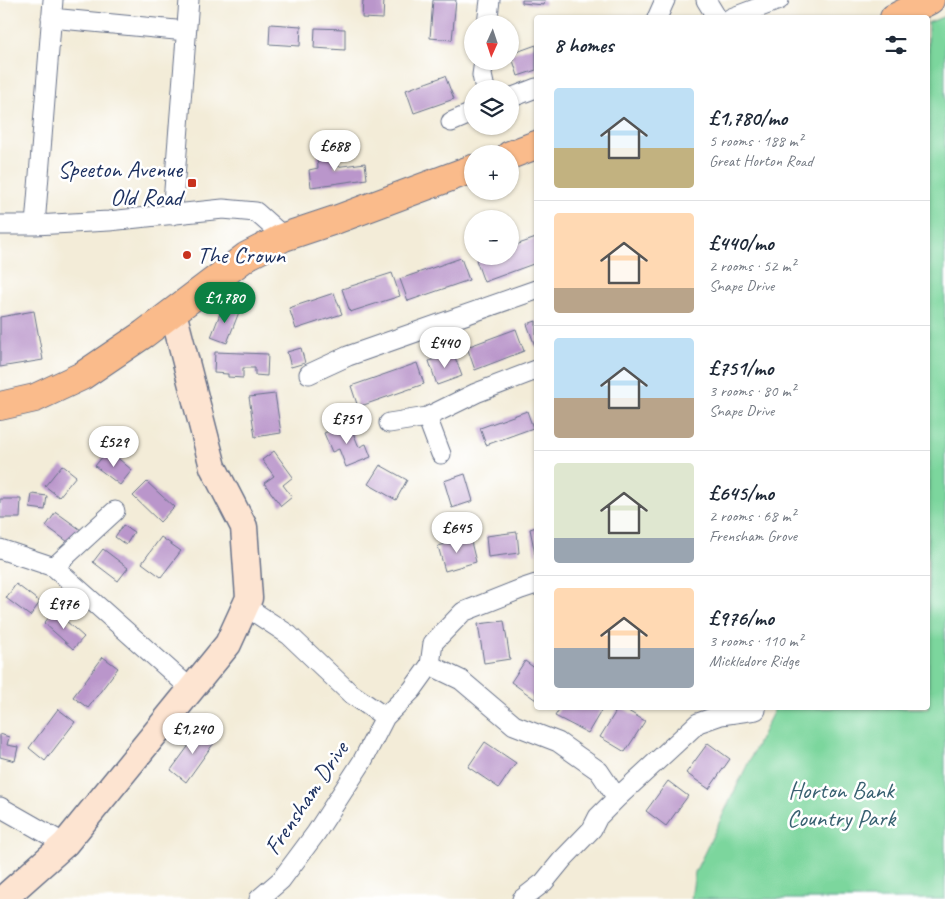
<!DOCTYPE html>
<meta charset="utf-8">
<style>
body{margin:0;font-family:Caveat,sans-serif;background:#f6f6f7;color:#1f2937;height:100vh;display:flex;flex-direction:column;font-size:19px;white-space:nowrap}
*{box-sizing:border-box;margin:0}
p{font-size:16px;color:#747a83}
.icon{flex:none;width:28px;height:28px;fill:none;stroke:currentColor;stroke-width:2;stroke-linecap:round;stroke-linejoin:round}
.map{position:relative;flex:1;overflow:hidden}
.details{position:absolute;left:534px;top:15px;width:396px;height:695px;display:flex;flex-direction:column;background:#fff;border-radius:5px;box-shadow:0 1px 4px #0004}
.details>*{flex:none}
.needle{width:32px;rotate:183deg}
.tools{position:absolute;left:464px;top:15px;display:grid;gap:10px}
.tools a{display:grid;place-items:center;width:55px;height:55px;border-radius:50%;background:#fff;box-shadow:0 1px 4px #0004;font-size:25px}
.price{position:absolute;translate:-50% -42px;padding:0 11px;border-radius:18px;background:#fff;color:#222;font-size:16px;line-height:32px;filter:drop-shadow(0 1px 2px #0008)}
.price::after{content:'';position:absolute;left:50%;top:30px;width:15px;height:11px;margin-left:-8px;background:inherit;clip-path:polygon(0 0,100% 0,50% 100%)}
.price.current{background:#0b8043;color:#fff}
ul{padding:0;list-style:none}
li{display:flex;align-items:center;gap:15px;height:125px;padding:0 20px}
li+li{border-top:1px solid #e0e1e3}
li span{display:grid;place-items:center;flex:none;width:140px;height:100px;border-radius:5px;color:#555}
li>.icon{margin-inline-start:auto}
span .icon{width:60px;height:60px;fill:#fffc;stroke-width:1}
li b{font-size:21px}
h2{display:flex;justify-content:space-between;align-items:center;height:60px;padding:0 20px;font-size:21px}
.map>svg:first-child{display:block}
.green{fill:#7cd69d;stroke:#4c827e}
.building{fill:#ba96cb}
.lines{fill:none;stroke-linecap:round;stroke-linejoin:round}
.street-casing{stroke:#677189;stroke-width:21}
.secondary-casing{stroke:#677189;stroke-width:29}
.primary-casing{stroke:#677189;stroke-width:30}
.street{stroke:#fff;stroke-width:19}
.secondary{stroke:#fde4d1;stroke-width:26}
.primary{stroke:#fabb8b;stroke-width:28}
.poi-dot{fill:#c8321e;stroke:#fff;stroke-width:2}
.labels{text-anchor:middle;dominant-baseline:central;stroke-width:5;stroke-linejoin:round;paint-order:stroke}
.poi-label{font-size:24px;fill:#1b2f5e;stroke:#fff;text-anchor:end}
.park-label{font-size:24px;fill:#386171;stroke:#fff}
.street-label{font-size:24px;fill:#1b2f5e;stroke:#fff}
</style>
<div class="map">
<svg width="945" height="899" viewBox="0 0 945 899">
<rect width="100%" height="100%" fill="#fff"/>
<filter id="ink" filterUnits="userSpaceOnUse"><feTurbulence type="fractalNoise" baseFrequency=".02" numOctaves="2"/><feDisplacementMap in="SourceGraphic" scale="10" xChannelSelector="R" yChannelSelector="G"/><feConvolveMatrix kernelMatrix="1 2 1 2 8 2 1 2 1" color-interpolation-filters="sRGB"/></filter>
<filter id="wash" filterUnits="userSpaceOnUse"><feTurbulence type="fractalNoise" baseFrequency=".0096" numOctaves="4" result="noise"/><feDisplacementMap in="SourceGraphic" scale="20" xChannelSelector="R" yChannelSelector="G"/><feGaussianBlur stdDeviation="1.12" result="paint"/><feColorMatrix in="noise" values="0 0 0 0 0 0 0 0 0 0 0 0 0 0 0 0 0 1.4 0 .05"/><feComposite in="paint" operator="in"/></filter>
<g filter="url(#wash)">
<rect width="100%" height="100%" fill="#f3ecd8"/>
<path class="green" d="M945,16V899H691L695,872L775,708H928V23Z"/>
<g id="blocks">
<path class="building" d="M363,0H384L383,19L362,18Z
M433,0H456L452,40L430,38Z
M522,0H545L544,5L522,3Z
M270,24L301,26L300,46L269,44Z
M315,28L345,29V50L314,48Z
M536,45V70L518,76L511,54Z
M445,76L454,99L414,113L406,90Z
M333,154L335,167L365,163L367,179L311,187L309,170L318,168L317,156Z
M536,238V263L484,282L476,260L486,256H510V247Z
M461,258L469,280L408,301L400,279Z
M392,273L400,296L350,312L342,289Z
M334,293L342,314L296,329L289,308Z
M223,306L239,312L227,343L211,337Z
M34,311L43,360L0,367V317Z
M536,321V345L535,346L527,324Z
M516,329L524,351L475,370L467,347Z
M301,348L305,363L291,367L287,352Z
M215,352L268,354L267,376L255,375V368H243V378L228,377V374L214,373Z
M453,352L462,376L437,385L429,361Z
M417,363L424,384L358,407L351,386Z
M275,394L281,433L255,437L249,397Z
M527,411L533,428L486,445L480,428Z
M349,423L359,447L366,444L371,457L346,467L339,449L332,452L324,433Z
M108,450L132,470L120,485L95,466Z
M274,451L293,477L283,485L292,497L281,506L264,483L274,476L262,460Z
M62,465L76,476L59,497L45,486Z
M380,465L407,480L396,500L368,484Z
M465,474L473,501L452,508L444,481Z
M147,482L174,507L160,522L133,496Z
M32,494L47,496L45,510L30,508Z
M0,499H21L20,518H0Z
M56,512L81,530L71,544L46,526Z
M123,525L134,532L126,545L115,537Z
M536,527V554H535L530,529Z
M517,532L519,553L488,557L486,536Z
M161,537L181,551L161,577L142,563Z
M470,538L476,562L445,571L438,546Z
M103,549L128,568L118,581L93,562Z
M16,584L40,602L30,616L6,598Z
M55,611L84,637L73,649L44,623Z
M504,621L510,659L484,663L478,624Z
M103,657L118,668L88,708L73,697Z
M525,661L536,669V700L511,682Z
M560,708H595L601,711L588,733L555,716Z
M618,708H623L645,721L625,752L600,737Z
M58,709L75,722L45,761L29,748Z
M201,729L216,740L186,782L171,770Z
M0,734L9,737L7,745L18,747L15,761L0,757Z
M485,742L516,763L499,788L468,767Z
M708,743L730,759L709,789L686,773Z
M668,781L688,796L666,826L646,811Z"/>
</g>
</g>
<g filter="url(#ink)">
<use href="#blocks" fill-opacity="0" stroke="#677189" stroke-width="1"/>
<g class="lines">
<g class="street-casing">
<path id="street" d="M706,0L717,18
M51,18L186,31
M657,18L665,0
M731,18L779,0
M487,24L490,0
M484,61L482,75L485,89
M510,98L536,88
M451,122L472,113
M172,215L189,0
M0,225H35L109,221L223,209L256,212L284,237
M35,225L53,0
M309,374L348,356L536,290
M427,417L441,454
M389,423L427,417L476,393L536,370
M0,549L54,567L191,689
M54,567L115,511
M245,606L289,635L350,693L385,717
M430,665L461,680L514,725L558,742L599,771L617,798L698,723L721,715L756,710
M0,807L65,844
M259,899L281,880L316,833L362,762L385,717L412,690L430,665L433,643L463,612L521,589L536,584
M522,899L544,882L562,860L592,829L598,817L617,798"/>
</g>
<g class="secondary-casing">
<path id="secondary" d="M3,899L65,844L167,719L228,644L249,598L244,527L213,467L173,312"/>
</g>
<g class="primary-casing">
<path id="primary" d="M894,18L930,0
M510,155L536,145
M0,406L35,398L82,376L144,334L247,256L284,237L338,219L472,169"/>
</g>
<use href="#street" class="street"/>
<use href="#secondary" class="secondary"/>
<use href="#primary" class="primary"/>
</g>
</g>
<g class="poi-dot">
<rect x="187" y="178" width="10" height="10" rx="2.5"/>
<circle cx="187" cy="255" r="5"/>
</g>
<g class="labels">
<g class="poi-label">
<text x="182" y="169">Speeton Avenue<tspan x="182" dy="28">Old Road</tspan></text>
<text x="197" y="255" text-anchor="start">The Crown</text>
</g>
<g class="park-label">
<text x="841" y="790">Horton Bank<tspan x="841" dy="28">Country Park</tspan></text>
</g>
<g class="street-label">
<text transform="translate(306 798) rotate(-56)">Frensham Drive</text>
</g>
</g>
</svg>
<div class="tools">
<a><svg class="needle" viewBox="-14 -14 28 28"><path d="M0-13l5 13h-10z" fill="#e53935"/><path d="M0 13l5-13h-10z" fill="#747a83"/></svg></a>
<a><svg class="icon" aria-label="layers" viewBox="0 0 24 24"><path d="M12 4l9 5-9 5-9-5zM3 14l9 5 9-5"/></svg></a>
<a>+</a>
<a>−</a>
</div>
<b class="price" style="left:335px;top:172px">£688</b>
<b class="price current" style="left:225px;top:324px">£1,780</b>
<b class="price" style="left:445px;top:369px">£440</b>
<b class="price" style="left:347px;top:445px">£751</b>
<b class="price" style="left:114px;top:468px">£529</b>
<b class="price" style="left:457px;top:554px">£645</b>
<b class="price" style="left:64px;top:630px">£976</b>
<b class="price" style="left:193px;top:755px">£1,240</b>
<section class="details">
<h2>8 homes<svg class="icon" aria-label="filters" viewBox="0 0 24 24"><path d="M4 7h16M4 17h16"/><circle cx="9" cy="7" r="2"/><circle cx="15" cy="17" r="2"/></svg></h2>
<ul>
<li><span style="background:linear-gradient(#bfe0f5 60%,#c2b280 0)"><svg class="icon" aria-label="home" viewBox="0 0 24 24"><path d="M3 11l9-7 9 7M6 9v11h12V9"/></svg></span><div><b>£1,780/mo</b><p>5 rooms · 188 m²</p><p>Great Horton Road</p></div></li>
<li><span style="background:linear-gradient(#ffd9b3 75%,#b9a48a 0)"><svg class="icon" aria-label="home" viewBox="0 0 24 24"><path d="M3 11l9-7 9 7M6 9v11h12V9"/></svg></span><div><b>£440/mo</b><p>2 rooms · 52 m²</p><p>Snape Drive</p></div></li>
<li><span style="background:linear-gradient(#bfe0f5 60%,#b9a48a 0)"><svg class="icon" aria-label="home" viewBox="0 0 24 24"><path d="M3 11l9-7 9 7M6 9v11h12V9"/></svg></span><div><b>£751/mo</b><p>3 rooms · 80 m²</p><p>Snape Drive</p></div></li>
<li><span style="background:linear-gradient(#dfe7d0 75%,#9aa5b1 0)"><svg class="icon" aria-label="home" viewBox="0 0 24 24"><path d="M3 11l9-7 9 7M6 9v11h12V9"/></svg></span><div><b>£645/mo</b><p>2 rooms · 68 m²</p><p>Frensham Grove</p></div></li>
<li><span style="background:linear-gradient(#ffd9b3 60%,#9aa5b1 0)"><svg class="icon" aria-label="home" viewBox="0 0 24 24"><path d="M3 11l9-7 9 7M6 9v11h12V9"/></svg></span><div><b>£976/mo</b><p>3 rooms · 110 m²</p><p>Mickledore Ridge</p></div></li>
</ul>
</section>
</div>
